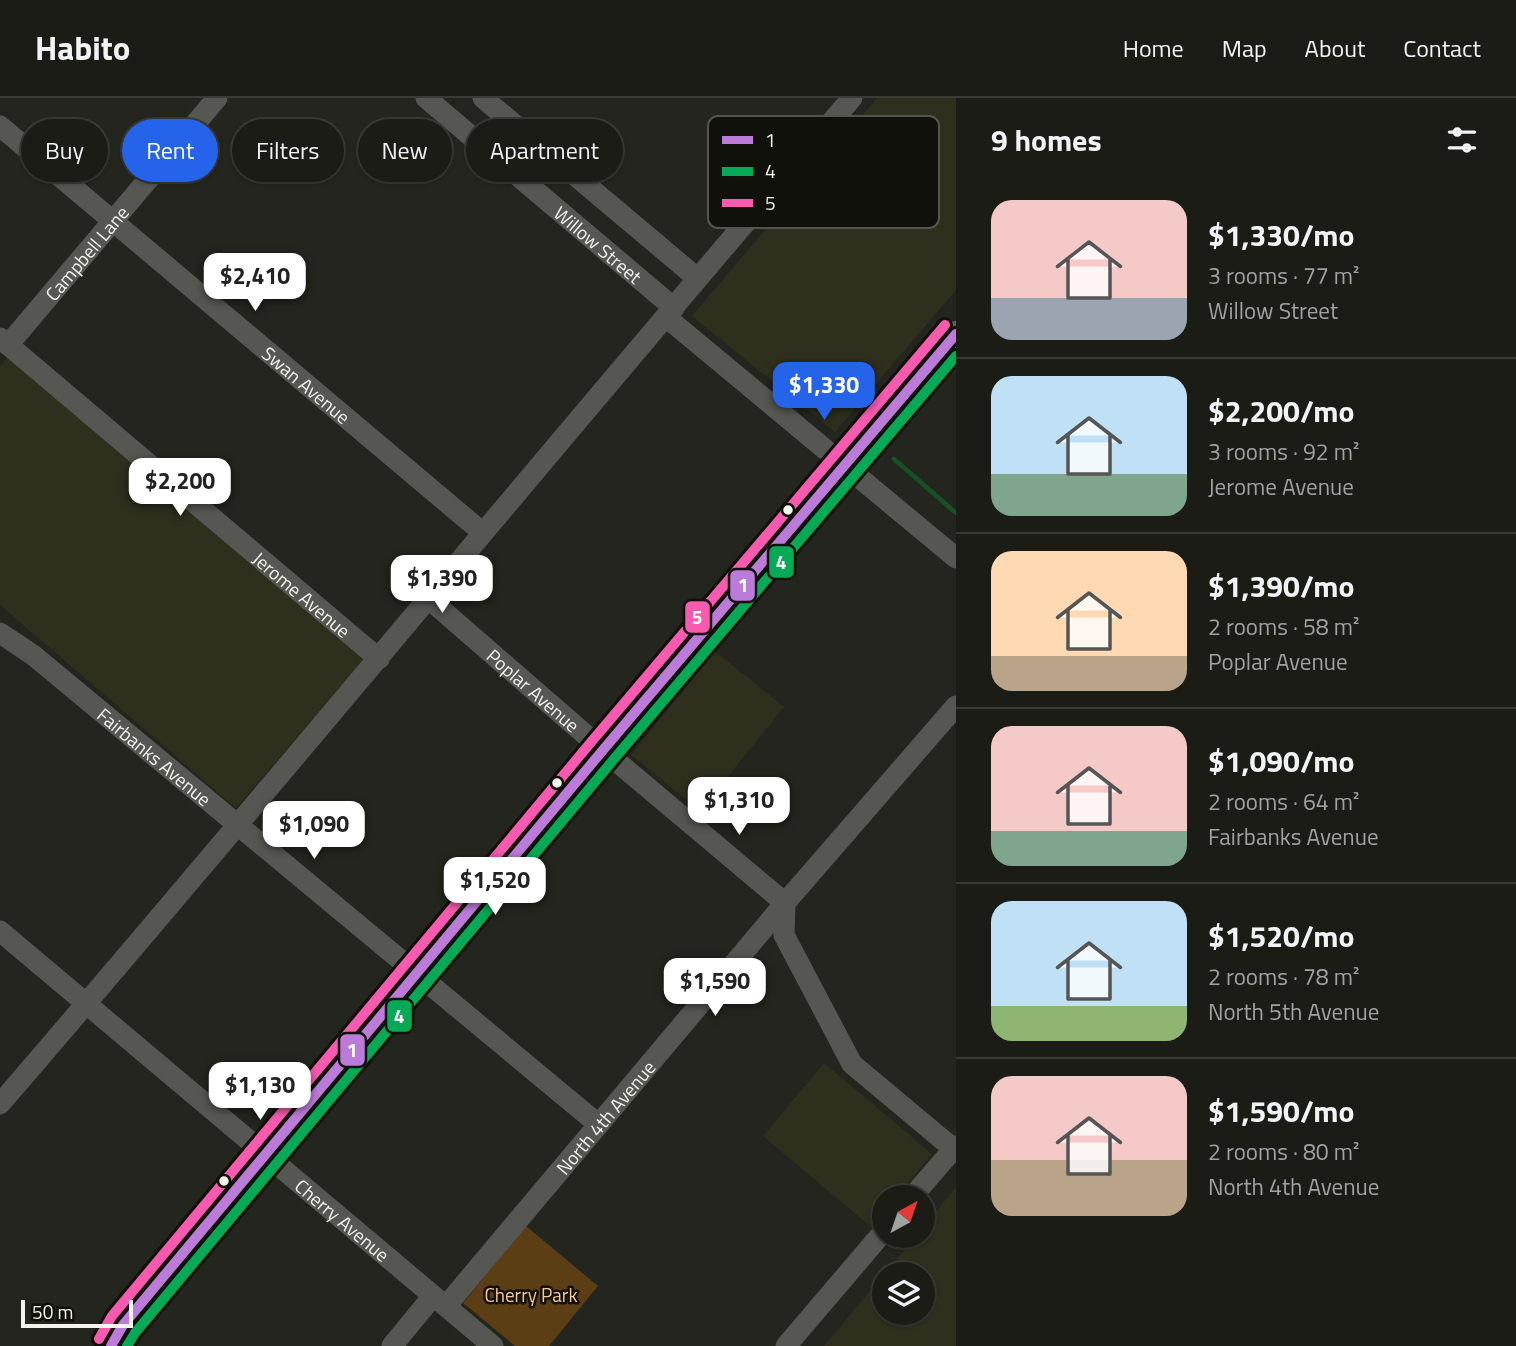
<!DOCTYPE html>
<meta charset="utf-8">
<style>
body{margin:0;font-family:"Titillium Web",sans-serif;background:#252520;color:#f1f3f6;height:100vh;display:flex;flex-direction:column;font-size:26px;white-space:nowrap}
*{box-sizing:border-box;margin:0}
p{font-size:23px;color:#a0a1a1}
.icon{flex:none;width:38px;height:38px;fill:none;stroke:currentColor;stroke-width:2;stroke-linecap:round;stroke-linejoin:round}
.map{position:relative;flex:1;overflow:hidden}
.panel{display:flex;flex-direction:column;background:#1c1c17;width:560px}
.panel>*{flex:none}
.guide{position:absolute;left:21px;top:21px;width:665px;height:63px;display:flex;gap:14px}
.needle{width:46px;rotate:40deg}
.buttons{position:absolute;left:872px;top:1087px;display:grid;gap:14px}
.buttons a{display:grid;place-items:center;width:63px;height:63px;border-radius:50%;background:#1c1c17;box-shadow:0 2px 5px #0004,0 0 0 2px #3a3a36;font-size:35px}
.scale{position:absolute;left:21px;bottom:18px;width:112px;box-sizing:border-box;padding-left:7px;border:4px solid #f4f4ec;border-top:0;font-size:19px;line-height:24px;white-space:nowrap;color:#f4f4ec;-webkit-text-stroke:5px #11110b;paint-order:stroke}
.price{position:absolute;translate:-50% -60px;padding:0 16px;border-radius:14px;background:#fff;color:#222;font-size:23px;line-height:46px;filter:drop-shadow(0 2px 4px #0008)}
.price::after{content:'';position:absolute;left:50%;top:42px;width:21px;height:16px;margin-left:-10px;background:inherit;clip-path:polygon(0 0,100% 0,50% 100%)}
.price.current{background:#2563eb;color:#fff}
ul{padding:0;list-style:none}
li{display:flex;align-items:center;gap:21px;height:175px;padding:0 35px}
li+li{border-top:2px solid #3a3a36}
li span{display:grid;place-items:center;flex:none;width:196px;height:140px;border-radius:21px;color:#555}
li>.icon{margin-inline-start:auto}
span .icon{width:84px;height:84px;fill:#fffc;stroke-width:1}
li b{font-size:30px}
h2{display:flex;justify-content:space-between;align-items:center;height:84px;padding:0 35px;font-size:30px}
.chip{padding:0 24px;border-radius:32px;background:#1c1c17;box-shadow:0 2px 5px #0004,0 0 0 2px #3a3a36;font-size:24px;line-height:63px}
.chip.current{background:#2563eb;color:#fff}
header{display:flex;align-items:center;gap:42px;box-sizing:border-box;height:98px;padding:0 35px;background:#1c1c17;border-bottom:2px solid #3a3a36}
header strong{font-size:33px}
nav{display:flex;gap:38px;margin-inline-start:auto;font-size:24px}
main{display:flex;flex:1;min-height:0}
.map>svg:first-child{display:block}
.built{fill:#2e2f1d}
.green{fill:#5c3e15}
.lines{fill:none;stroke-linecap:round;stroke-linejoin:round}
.stream{stroke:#165024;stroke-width:4.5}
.minor{stroke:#565652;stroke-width:21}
.major{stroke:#626054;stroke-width:26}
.bus-1-casing{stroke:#11110b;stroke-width:16}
.bus-2-casing{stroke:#11110b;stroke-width:16}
.bus-3-casing{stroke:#11110b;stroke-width:16}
.bus-1{stroke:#bd7bd9;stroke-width:10}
.bus-2{stroke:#06aa56;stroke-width:10}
.bus-3{stroke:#f75aaf;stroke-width:10}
.bus-dot{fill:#f4f4ec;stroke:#11110b;stroke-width:2.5}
.labels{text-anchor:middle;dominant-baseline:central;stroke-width:5;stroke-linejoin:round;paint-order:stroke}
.street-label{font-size:19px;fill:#f4f4ec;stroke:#11110b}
.park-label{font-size:19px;fill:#fac88e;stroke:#11110b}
.key{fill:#11110b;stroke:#55554e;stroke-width:2}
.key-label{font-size:19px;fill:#f4f4ec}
.line-badge{stroke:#11110b;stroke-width:2.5}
.badge-label{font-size:19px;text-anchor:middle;font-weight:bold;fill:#fff}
</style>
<header>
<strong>Habito</strong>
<nav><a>Home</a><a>Map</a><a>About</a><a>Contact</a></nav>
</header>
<main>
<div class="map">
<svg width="956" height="1248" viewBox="0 0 956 1248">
<rect width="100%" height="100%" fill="#25251f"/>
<path class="built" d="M877,0H956V192L835,334L692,218Z
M8,259L363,562L236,710L0,507V268Z
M715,553L784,609L700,713L631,657Z
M824,965L932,1056L896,1099H884V1113L871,1129L763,1038Z
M956,1089V1248H824L884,1176V1214H922V1176H884L916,1138H922V1130Z"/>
<path class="green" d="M526,1128L598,1188L549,1248H515L463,1205Z"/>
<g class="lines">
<path class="stream" d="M894,361L956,415"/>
<g class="minor">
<path id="s1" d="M426,0L674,210"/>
<path d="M483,0L697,180"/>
<path id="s2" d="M0,28L483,435"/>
<path d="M666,219L956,460"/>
<path id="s3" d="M0,240L379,561"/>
<path id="s4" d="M8,247L217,0"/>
<path id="s5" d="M428,500L603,652L785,805L784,837L852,966L956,1053"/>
<path id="s6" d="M0,535L33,557L598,1026"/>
<path id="s7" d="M0,833L493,1248"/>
<path d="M0,1006C287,673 565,333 852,0"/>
<path d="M912,1099L956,1048"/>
<path id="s8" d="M446,1208L785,805L956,608"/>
<path d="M392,1248L433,1198"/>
<path d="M786,1248L884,1133"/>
</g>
<path class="major" d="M111,1248L123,1227L603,652L956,236"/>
<g class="bus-1-casing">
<path id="bus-1" d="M111,1248L123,1227L603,652L956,236"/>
</g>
<g class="bus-2-casing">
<path id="bus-2" d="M127,1248L135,1235L614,661L956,258"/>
</g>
<g class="bus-3-casing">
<path id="bus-3" d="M99,1241L112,1218L592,643L945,227"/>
</g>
<use href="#bus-1" class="bus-1"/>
<use href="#bus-2" class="bus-2"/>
<use href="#bus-3" class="bus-3"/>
</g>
<g class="bus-dot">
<circle cx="788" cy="412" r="6"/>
<circle cx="557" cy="685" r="6"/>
<circle cx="224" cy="1083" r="6"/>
</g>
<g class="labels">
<g class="street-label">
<text stroke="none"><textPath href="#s1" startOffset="226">Willow Street</textPath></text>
<text stroke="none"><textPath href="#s4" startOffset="121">Campbell Lane</textPath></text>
<text stroke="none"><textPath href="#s2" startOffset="401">Swan Avenue</textPath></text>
<text stroke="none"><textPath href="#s3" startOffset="396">Jerome Avenue</textPath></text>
<text stroke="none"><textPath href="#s5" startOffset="140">Poplar Avenue</textPath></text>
<text stroke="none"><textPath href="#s6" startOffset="198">Fairbanks Avenue</textPath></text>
<text stroke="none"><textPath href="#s8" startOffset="247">North 4th Avenue</textPath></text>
<text stroke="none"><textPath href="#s7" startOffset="448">Cherry Avenue</textPath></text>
</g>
<g class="park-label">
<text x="531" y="1196">Cherry Park</text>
</g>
</g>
<rect x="708" y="18" width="231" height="112" rx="10" class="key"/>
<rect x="722" y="38" width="31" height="8" fill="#bd7bd9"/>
<rect x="722" y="69" width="31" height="9" fill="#06aa56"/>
<rect x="722" y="101" width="31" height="8" fill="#f75aaf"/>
<g class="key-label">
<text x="765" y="49">1</text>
<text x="765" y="80">4</text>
<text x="765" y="112">5</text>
</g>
<g class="line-badge">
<rect x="768" y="447" width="27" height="34" rx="7" fill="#06aa56"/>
<rect x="729" y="471" width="27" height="33" rx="7" fill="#bd7bd9"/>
<rect x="684" y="502" width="27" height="34" rx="7" fill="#f75aaf"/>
<rect x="386" y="901" width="27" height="34" rx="7" fill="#06aa56"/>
<rect x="339" y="935" width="27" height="34" rx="7" fill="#bd7bd9"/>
</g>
<g class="badge-label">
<text x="781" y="471">4</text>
<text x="743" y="494">1</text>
<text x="697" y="526">5</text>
<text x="399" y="925">4</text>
<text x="352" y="959">1</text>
</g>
</svg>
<div class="buttons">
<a><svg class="needle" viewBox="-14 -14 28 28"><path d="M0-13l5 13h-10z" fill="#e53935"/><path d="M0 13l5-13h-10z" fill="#a0a1a1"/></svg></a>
<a><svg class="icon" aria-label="layers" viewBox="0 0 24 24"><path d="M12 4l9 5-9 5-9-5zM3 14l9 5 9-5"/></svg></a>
</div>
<div class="scale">50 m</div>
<b class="price" style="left:255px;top:215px">$2,410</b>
<b class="price current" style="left:824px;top:324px">$1,330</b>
<b class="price" style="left:180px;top:420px">$2,200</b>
<b class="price" style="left:442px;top:517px">$1,390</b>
<b class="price" style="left:739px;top:739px">$1,310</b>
<b class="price" style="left:314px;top:763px">$1,090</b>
<b class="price" style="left:495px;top:819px">$1,520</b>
<b class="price" style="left:715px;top:920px">$1,590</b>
<b class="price" style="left:260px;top:1024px">$1,130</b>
<div class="guide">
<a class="chip">Buy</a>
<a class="chip current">Rent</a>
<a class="chip">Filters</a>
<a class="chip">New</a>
<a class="chip">Apartment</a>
</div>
</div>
<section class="panel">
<h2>9 homes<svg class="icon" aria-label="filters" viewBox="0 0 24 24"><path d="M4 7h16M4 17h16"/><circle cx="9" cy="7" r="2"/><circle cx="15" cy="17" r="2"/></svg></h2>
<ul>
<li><span style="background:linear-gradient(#f6c9c9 70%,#9aa5b1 0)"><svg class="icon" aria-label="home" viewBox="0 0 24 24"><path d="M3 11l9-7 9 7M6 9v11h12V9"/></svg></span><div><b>$1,330/mo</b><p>3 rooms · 77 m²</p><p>Willow Street</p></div></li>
<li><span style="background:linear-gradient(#bfe0f5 70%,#7fa58c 0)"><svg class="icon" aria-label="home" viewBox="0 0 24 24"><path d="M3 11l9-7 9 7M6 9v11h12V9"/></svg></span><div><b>$2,200/mo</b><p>3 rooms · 92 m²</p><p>Jerome Avenue</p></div></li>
<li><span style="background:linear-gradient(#ffd9b3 75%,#b9a48a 0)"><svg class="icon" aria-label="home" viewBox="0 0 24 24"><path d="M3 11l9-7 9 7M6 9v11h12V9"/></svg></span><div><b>$1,390/mo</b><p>2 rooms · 58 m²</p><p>Poplar Avenue</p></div></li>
<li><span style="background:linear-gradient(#f6c9c9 75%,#7fa58c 0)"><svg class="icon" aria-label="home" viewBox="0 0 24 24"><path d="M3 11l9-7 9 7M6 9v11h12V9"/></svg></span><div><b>$1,090/mo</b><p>2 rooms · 64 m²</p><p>Fairbanks Avenue</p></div></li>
<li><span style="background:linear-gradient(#bfe0f5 75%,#8fb573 0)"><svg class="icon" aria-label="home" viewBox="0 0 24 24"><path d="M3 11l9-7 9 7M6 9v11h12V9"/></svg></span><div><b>$1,520/mo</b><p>2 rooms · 78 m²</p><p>North 5th Avenue</p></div></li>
<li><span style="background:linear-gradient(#f6c9c9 60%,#b9a48a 0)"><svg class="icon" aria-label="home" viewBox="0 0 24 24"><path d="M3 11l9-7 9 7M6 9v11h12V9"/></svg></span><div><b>$1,590/mo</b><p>2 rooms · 80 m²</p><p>North 4th Avenue</p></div></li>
</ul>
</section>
</main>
